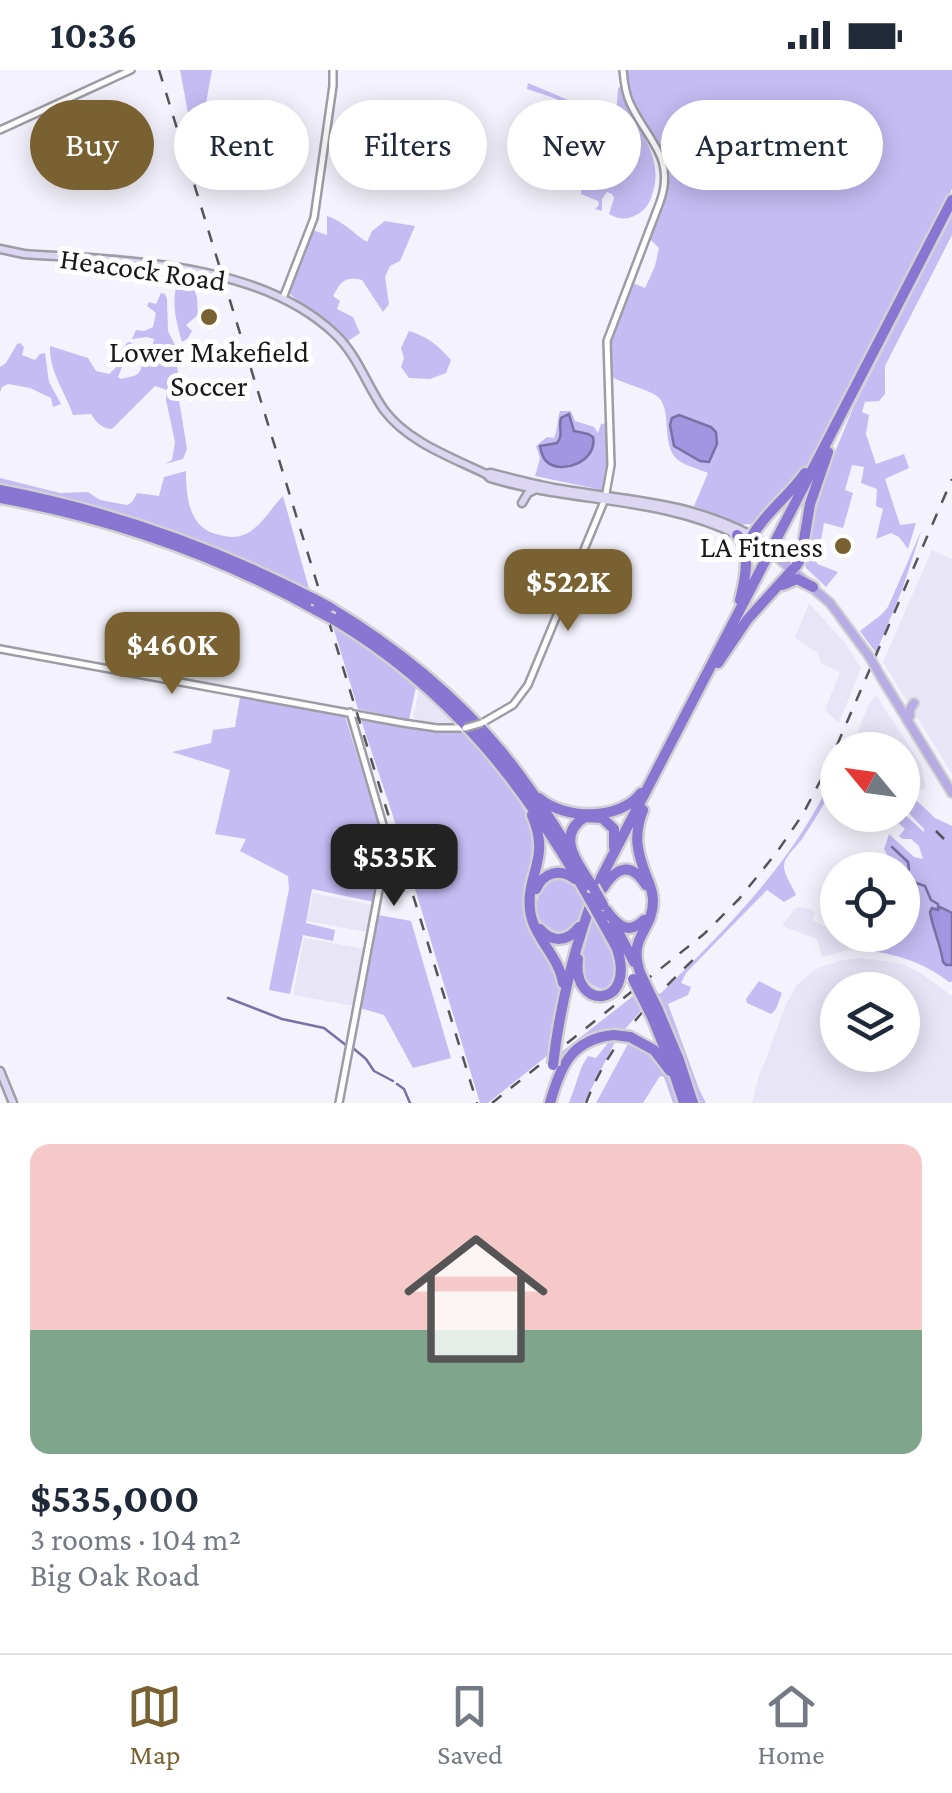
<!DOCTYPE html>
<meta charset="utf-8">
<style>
body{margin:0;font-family:"Crimson Pro",serif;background:#f2f2f3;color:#1f2937;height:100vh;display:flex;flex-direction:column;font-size:38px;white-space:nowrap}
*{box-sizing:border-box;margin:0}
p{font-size:32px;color:#747a83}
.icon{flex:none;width:55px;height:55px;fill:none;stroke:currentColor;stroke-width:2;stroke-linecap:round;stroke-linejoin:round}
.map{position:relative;height:1033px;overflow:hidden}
.panel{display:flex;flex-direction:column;background:#fff;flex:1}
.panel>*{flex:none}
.hud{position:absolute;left:30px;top:30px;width:892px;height:90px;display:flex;gap:20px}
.needle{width:65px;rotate:299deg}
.controls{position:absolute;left:820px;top:662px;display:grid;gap:20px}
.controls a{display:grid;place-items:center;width:100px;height:100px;border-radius:50%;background:#fff;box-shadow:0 5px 25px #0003;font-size:50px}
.price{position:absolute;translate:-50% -85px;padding:0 22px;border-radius:20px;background:#7a6132;color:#fff;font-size:32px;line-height:65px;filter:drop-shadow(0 2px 5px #0008)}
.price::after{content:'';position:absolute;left:50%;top:60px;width:30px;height:22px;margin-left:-15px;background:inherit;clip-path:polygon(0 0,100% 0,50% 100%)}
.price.selected{background:#222;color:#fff}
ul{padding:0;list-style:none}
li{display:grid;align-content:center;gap:20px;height:530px;padding:0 30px}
li span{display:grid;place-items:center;height:310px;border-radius:20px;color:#555}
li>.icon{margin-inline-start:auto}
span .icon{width:180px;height:180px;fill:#fffc;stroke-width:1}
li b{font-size:42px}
.chip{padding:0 35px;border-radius:45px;background:#fff;box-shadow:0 5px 25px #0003;font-size:35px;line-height:90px}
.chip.selected{background:#7a6132;color:#fff}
.status{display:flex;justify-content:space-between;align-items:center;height:70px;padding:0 50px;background:#fff;direction:ltr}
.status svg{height:28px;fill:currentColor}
.menu{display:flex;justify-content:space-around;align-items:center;height:140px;border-top:2px solid #e0e1e3;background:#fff;font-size:28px;color:#747a83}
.menu a{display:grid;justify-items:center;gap:5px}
.menu .selected{color:#7a6132}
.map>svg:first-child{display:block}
.built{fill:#e7e5f6;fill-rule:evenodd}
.green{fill:#c5bcf4}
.water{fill:#a396e1;stroke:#7a70a6;stroke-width:2.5}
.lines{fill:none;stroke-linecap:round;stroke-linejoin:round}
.stream{stroke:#7a70a6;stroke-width:2.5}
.tertiary-casing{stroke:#9e9da6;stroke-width:10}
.secondary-casing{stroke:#9e9da6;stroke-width:11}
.primary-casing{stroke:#d1d1d2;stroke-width:12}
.motorway-casing{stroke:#d1d1d2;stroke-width:15}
.tertiary{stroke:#fff;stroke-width:5}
.secondary{stroke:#dcd6f2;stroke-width:6}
.primary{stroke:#b8ace4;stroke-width:8}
.motorway{stroke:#8975d2;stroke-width:10}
.rail{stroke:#555559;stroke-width:2.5;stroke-dasharray:12 12;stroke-linecap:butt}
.tertiary-bridge-casing{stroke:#9e9da6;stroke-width:10;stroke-linecap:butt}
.primary-bridge-casing{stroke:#d1d1d2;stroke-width:12;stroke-linecap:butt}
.motorway-bridge-casing{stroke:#d1d1d2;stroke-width:15;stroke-linecap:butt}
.tertiary-bridge{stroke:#fff;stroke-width:5}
.primary-bridge{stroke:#b8ace4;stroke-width:8}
.motorway-bridge{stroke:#8975d2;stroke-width:10}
.poi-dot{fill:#7a6132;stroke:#fff;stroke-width:4}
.labels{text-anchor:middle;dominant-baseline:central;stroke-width:10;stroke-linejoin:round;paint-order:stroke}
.street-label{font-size:30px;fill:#19191c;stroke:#fff}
.poi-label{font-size:30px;fill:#19191c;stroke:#fff}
</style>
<div class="status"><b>10:36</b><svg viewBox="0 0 49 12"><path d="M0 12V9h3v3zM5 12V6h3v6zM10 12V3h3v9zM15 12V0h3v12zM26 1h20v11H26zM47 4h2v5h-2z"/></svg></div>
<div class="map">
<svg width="952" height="1033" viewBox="0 0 952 1033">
<rect width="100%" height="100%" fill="#f4f3fd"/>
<path class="built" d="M932,480L952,489V704L883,592Z
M809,533L846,574L861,598L839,653L825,640L840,602L821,593L818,583L795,568Z
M419,621L453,652L440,655L417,651L413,647Z
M876,625L921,694L926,718L903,724L902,680H856L854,671L869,634Z
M313,823L372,835L367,862L307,851Z
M801,837L811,839L815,844L812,850L837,863L838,865L845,866L849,880L822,887L817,869L782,856L794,839Z
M304,868L365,879L354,936L293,925Z
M862,888L903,894L922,904L952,926V1033H752L760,1002L766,989L786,934L797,915L813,901L823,896L843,890ZM838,920H902V985H838Z"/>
<path class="green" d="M180,0H212L202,56L190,54Z
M624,0H952V119L850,320L808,393L792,414L751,454L739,455L694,436L708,403C699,399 686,396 678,390C661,376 672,345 660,329C653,320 623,314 610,306L609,270L631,212L645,218L655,196L659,178L650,169V162L670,106L664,85L631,31Z
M528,13L573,32L610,43L617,34L618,18L623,15C629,53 663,79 654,118C651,130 648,138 638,144C627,150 620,150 609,144L614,128L612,124L607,122L602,129V141L595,139L599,135L598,131L581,124V121L596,84L599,59L596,51L585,40L572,38L554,28L527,19Z
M327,146C342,150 354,164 367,172L372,161L385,151L415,156L400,191L390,196L385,207L389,234L383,242L362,210C345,206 341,211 333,226L340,231L337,239L353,247L360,263L348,271L286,221L312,153L315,161L327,165Z
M952,146V165L885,296V324L879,331L865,332L862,342L869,345L866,364L876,394L904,384L909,398L885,409L900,455L916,453L908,479L899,467L891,463L876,469L883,439L876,436L877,419L861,413L864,397L852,395L845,420L853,423L843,458L824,453L817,494L838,502L826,517L806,498L804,490L815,430L854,336Z
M180,205L189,207L197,227L198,245L186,255L192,261L188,268L182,272C175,248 170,228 180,205Z
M161,223L165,224L167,229L168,261L180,285C172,306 185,310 184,328L179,330L187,379L183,389L165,394L172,390L175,372L166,330L167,320L155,316L112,359C101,358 97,353 91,344L73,345C65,321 49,302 50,276L88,288L96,301L109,304C117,298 122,290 121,280L128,272L132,273L118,307L121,309C133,306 141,307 142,293L130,288L134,279L148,281L152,277L154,269L147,267L132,269L136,260L144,261L153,257L156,243L147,236L149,232L156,234Z
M409,261C428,267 438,275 451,290L446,303L430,309L409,308L401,297L404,288L401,278Z
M20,273L24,277L22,285L35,290L40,284L45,283L49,312L61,334L53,337L51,328L30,318L8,314L2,317L0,322V297L6,293L17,274Z
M560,341H571L575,351L594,357L598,363L601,354L607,353V390L602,420L535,406L540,388L536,376L547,367L554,368C558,359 557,350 560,341Z
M186,401C186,427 189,460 220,465C232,468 240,468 251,461C263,453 272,437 283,426L310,522C211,474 109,435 0,415V408L60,423L88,422L100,430L127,435L132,432L137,423L159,426L164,407Z
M922,459L902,520L876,583L860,561L881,545L888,537Z
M332,553L417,612L409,650L358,639Z
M240,627L345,646L384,772L374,832L312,819L306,853L335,860L333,871L303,865L290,924L269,920L289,819L288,806L240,781L246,769L215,764L230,700L172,682L211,673L213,660L235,657Z
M360,647L433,662L468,661L512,718L535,760L537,778L527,835L559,907L560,931L552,982L488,1033H480L392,743Z
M837,697C837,717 814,751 802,769C797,776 785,786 784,795C783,804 793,817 796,825L784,832L767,820L686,903L681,913L691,917L688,925L668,934L699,1019L706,1033H696L655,929C726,859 797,790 837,697Z
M916,730L935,748L952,756V843L941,837L938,840L933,838L930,842C933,860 939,879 946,895H952V912H949C919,889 889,882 852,879L844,865H861L864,870L872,872L879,869L883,871L903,869V850L916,842L909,823L903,817L902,800H895L884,779L889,764L914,787L923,789L919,776L911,769H903L899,766L905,759L894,749L903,743L924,762V759L903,737L904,734Z
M555,808C570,809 581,821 587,834C562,904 509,832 555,808Z
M378,845L411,851L451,988L413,998L384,945L360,938Z
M594,845L614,885L618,906L608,918C597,921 588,913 582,904L583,883Z
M759,911L782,923L776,939L771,944L747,933L746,929Z
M637,923L644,937L621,964H612L605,958L601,966L560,998L557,997L559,984Z
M612,968L616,970L584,1033H569L582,996L588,986L596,988Z
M629,972C657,980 670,1008 679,1033H673L664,1007L660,1006L643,1033H596Z"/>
<path class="water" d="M569,344L574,361L588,364L593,367C598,391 561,406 546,391C542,387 541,381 540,376L557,373C564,364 558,358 561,348Z
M679,345L711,357L716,362L717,374L709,392L700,391L674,376L670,355L672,348Z
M940,837L952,843V895H946L943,892C941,875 933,860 930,842L932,838L938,840Z"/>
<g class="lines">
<path class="stream" d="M892,777L908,792L909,799L907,804L910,811L925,816L931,830L938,834V839
M228,928L282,949L324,958L347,976
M353,978L366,989L374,1001L393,1011
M397,1014L404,1019L410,1033"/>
<g class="tertiary-casing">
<path id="tertiary" d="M0,60L131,0
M283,228L314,148L333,16V0
M0,579L403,653L437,658H465
M482,653L513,635L528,615L605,429L611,395L607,271L660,132C676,87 647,70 630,33C625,23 624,11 623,0
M339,1033L388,772L350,642"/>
</g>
<g class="secondary-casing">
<path id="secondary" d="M0,179L24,184C123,191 258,191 335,264C358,286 366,314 384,340C408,372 451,387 486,404L490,408C575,434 657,425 740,466
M486,404L491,403C514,409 537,415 560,419C631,431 685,431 751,465
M522,433L528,423L534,420
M0,1001L13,1033"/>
</g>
<g class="primary-casing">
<path id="primary" d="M765,480L750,471L752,466L767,475
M778,488L830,533L869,586
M881,607L952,723
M910,646V639L914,633"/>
</g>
<g class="motorway-casing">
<path id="motorway" d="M0,420C110,441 215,478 314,529
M0,428C110,448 219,486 316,540
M737,465C752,479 745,511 740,530
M752,466C766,442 789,426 805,403
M796,496L801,488L810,434L828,382
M783,515L797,509L813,517
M329,537C394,576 452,622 501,681C529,715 553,753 576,790
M333,549C449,618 523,712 589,828
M718,593L747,550L793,499
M539,728C565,750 620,751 641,723
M532,745C551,790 526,803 530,840C533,867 559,886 563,913
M593,817C579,795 554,766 585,747L602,748L614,759V777
M603,818C617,796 631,792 646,815
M536,819C544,802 560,798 575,809
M606,840C617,855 628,866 644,850
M598,844L619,882
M614,854L634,892
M540,859C552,873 568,872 579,857
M578,889C571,941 637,939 617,879
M641,905C626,866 653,862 653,831C653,823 650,815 647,808C637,782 633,766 643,740
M658,940L679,990L693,1033
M652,947L671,994L684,1033
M630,967L654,980L670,1001
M556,972C565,914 579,860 602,806L952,130
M550,1033C560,997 571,969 614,965"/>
</g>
<use href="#tertiary" class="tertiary"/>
<use href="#secondary" class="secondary"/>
<use href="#primary" class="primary"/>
<use href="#motorway" class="motorway"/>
<path class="rail" d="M159,0L477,1033
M936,761L944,769
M492,1033L704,864L739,829L777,782L803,744L828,696L952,409
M586,1033C611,969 652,930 700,883"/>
<g class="tertiary-bridge-casing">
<path id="tertiary-bridge" d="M465,658L482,653"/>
</g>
<g class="primary-bridge-casing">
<path id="primary-bridge" d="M767,475L780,484
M869,586L881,607"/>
</g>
<g class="motorway-bridge-casing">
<path id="motorway-bridge" d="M314,529L329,537
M316,540L333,549
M593,817L603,835
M589,828L598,844
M641,905L658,940
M633,909L652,947
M614,965L630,967
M553,995L556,972"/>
</g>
<use href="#tertiary-bridge" class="tertiary-bridge"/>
<use href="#primary-bridge" class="primary-bridge"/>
<use href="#motorway-bridge" class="motorway-bridge"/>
</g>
<g class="poi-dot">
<circle cx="209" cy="247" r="10"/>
<circle cx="843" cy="476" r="10"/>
</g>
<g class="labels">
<g class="street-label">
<text transform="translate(143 199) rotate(8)">Heacock Road</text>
</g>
<g class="poi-label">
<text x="209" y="281">Lower Makefield<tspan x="209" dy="34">Soccer</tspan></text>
<text x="823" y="476" text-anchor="end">LA Fitness</text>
</g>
</g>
</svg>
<div class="controls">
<a><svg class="needle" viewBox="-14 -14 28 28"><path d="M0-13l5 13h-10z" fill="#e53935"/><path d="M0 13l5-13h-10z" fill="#747a83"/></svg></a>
<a><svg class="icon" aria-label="locate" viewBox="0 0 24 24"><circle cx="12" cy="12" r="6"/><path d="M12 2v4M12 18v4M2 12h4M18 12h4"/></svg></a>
<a><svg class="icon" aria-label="layers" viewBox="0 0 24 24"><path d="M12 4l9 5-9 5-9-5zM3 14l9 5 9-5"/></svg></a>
</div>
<b class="price" style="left:568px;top:564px">$522K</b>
<b class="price" style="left:172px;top:627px">$460K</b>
<b class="price selected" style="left:394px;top:839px">$535K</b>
<div class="hud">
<a class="chip selected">Buy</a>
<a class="chip">Rent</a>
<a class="chip">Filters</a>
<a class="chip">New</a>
<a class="chip">Apartment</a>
</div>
</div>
<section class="panel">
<ul>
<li><span style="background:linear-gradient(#f6c9c9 60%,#7fa58c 0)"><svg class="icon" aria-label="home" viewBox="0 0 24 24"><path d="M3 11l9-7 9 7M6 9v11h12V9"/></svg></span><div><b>$535,000</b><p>3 rooms · 104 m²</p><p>Big Oak Road</p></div></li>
</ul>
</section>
<nav class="menu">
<a class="selected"><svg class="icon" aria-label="map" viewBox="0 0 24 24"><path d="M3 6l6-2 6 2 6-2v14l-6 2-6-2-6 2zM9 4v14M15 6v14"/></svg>Map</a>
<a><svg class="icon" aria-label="saved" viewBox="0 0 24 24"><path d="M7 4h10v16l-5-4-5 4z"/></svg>Saved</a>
<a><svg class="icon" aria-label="home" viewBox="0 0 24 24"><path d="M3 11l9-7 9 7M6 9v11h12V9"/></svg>Home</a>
</nav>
